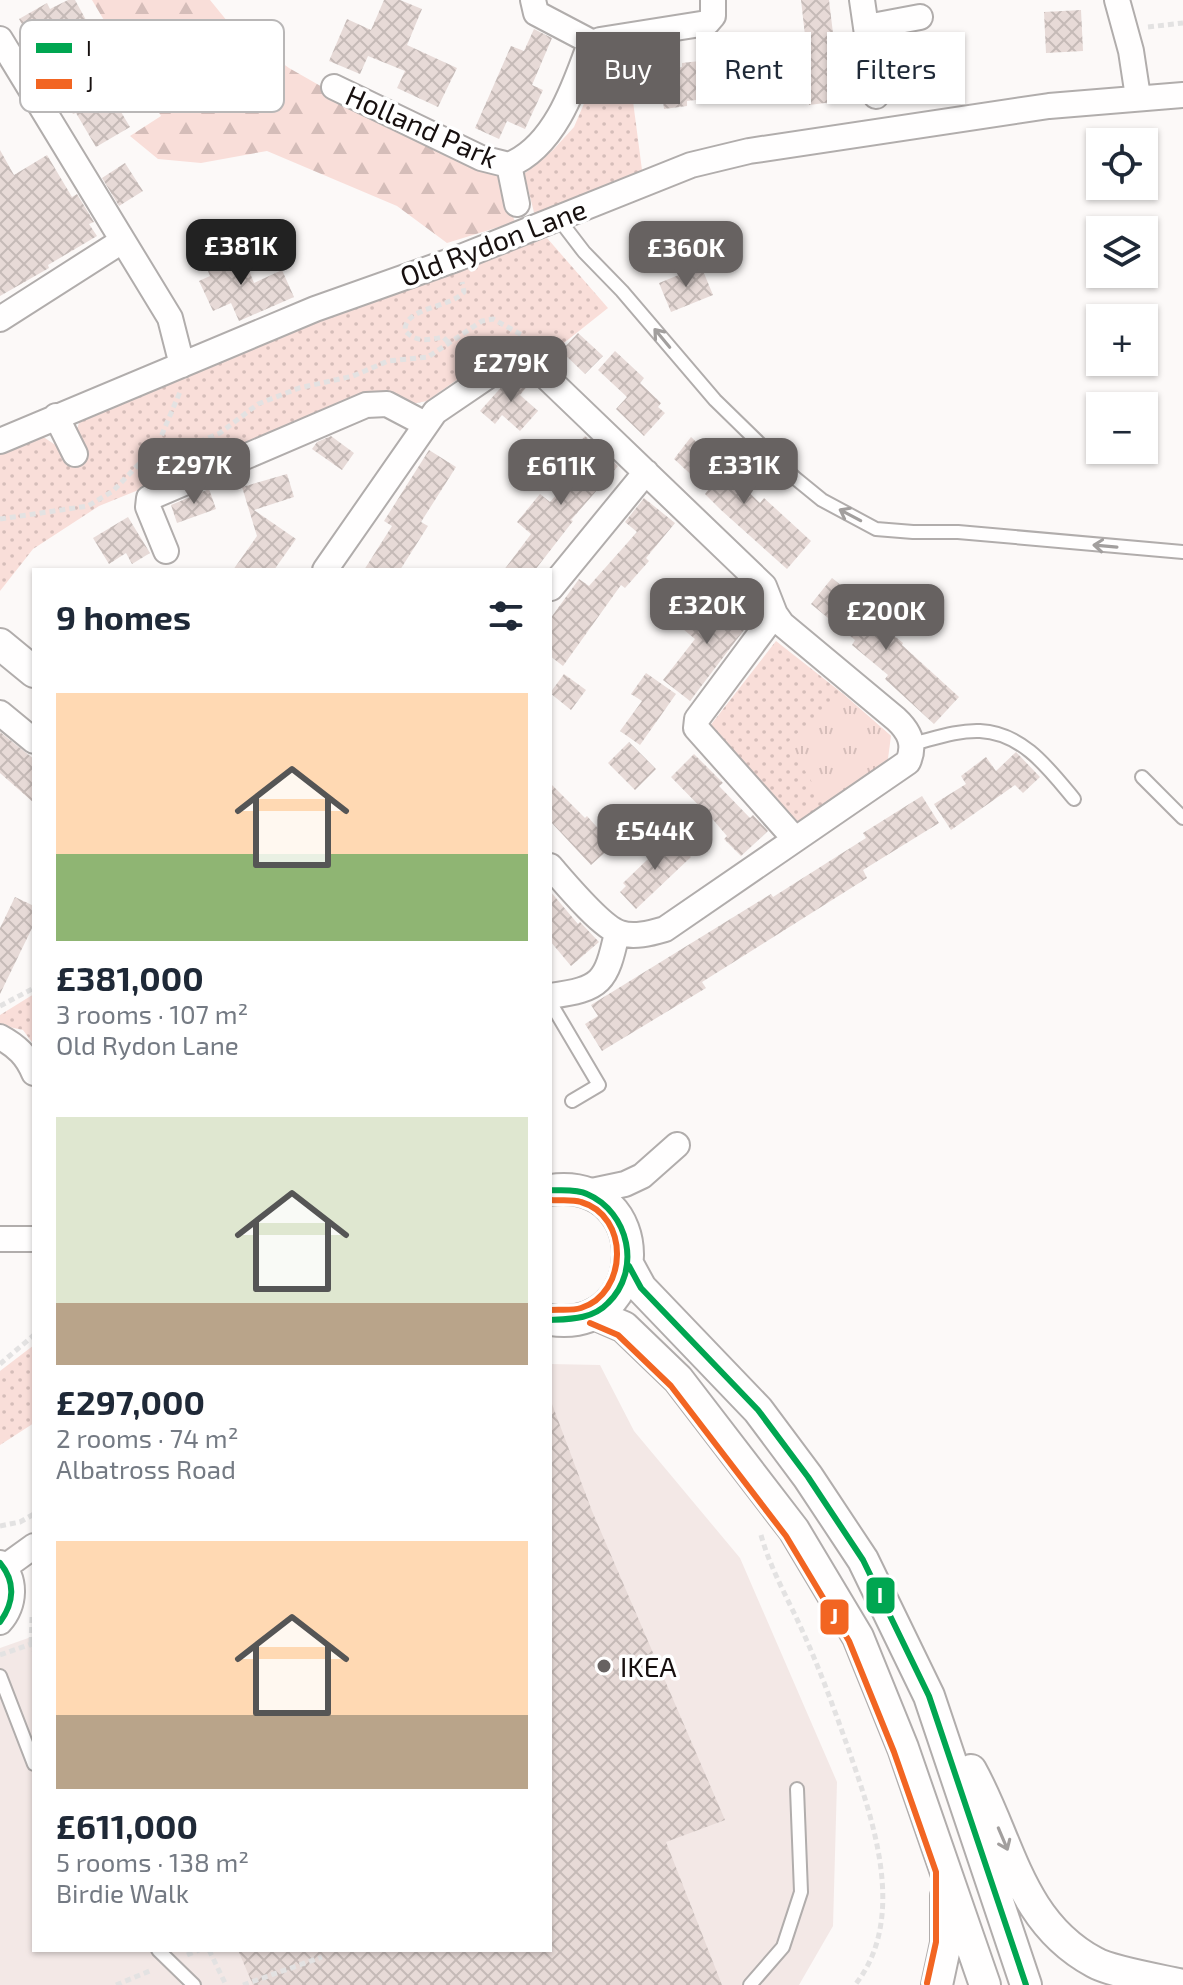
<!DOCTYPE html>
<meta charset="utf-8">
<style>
body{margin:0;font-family:"Exo 2",sans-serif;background:#f2f2f3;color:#1f2937;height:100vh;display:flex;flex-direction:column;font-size:30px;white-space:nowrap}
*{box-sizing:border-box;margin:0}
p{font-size:26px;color:#747a83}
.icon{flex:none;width:44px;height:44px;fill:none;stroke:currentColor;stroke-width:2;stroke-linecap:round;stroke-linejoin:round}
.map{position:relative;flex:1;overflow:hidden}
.sheet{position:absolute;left:32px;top:568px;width:520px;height:1384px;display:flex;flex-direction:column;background:#fff;border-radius:0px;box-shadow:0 2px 6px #0004}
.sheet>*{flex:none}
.banner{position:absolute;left:576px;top:32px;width:486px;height:72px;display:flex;gap:16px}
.tools{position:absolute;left:1086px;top:128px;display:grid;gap:16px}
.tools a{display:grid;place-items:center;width:72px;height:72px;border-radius:0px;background:#fff;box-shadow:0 2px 6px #0004;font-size:40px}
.price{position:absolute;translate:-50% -68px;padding:0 18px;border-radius:16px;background:#676261;color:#fff;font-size:26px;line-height:52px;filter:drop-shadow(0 2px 4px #0008)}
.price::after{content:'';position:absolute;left:50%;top:48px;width:24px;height:18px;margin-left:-12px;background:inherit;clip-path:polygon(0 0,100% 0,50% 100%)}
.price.selected{background:#222;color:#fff}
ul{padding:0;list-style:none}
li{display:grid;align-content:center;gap:16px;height:424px;padding:0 24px}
li span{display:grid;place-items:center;height:248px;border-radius:0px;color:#555}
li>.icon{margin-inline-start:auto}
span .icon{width:144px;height:144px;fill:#fffc;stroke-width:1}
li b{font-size:34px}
h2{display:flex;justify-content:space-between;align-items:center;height:96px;padding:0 24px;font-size:34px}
.pill{padding:0 28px;border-radius:0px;background:#fff;box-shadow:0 2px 6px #0004;font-size:28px;line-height:72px}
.pill.selected{background:#676261;color:#fff}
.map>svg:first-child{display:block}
.built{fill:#f3e8e6}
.grass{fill:url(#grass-dots)}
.forest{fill:url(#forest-firs)}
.park{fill:url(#park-tufts)}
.building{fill:url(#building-cross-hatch)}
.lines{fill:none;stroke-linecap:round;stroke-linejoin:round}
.service-casing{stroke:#b1adac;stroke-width:16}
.minor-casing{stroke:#b1adac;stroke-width:28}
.tertiary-casing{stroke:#b1adac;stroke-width:34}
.path{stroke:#e3e2e2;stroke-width:5;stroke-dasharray:6 4;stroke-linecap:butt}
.service{stroke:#fffefe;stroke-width:12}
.minor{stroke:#fffefe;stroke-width:24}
.tertiary{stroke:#fffefe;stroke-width:30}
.bus-1-casing{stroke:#fff;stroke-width:12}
.bus-2-casing{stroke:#fff;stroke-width:12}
.bus-1{stroke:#00a651;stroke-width:6}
.bus-2{stroke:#f26522;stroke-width:6}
.oneway{stroke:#a29f9e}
.poi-dot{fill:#676261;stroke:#fff;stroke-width:3}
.labels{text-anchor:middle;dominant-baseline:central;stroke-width:7;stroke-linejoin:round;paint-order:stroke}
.street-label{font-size:28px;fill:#17100f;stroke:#fff}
.poi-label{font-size:28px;fill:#17100f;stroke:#fff;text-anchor:start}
.key{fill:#fff;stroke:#b9b7b7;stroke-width:2}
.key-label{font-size:22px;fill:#17100f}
.line-badge{stroke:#fff;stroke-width:3}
.badge-label{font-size:22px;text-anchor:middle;font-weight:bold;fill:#fff}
</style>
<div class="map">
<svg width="1183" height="1985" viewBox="0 0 1183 1985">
<defs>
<pattern id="grass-dots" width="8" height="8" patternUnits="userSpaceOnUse" patternTransform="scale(2)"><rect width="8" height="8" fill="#f9ded9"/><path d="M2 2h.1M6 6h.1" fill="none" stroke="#d5bdb9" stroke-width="1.8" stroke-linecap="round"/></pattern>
<pattern id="forest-firs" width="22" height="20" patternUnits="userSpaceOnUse" patternTransform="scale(2)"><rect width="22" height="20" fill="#f9ded9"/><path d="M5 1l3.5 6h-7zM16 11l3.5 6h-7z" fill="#d5bdb9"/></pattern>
<pattern id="park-tufts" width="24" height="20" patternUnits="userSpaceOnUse" patternTransform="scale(2)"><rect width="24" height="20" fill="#f9ded9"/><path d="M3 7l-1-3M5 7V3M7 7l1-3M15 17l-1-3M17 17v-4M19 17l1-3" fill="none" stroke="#d5bdb9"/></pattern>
<pattern id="building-cross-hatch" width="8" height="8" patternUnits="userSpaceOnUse" patternTransform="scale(2)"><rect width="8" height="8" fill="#e7dad7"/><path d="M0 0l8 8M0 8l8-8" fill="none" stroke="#c5bab7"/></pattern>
</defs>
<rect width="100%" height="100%" fill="#fcf9f8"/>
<path class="built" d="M550,1364L600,1365L634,1431L740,1558L837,1782L833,1926L799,1985H0V1648L34,1636V1950H550Z"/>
<path class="grass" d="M626,48L642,170L535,216L524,174L553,150L574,127L606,52Z
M547,238L608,308L545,358L509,343L427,401L291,428L99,506L33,549L0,591V450L42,436L57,446L67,463L82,458L74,438L81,417L322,318Z
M776,641L842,693L891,736L826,806L792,827L706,731Z
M34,994V1045L23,1030L0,1025V1015Z
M34,1345V1423L0,1445V1371Z"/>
<path class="forest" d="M92,0H210L232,27L289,68L417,141L498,176L515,222L447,243L397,206L267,151L201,163L158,159L130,136L161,116Z"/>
<path class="park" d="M842,693L891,736L887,766L826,806L788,742Z"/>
<path class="building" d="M68,0H75L91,29L46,52L40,42L34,46L19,19L47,3L50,9Z
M384,0H400L422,9L407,45L457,68L438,107L397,88L405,71L368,56L360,74L329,61L347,19L371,30Z
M801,0H829L835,50L844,49L849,100L809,105L803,53H807Z
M1081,10L1083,51L1046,53L1044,12Z
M534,29L552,38L532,85L543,90L525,129L507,121L499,139L475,128L511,46L524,51Z
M955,36L959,91L919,95L914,39Z
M753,45L758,86L712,92L713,98L687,101V106L664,109L659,70L682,67V63L718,59L717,49Z
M96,70L130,127L96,147L76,113L73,114L59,92Z
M0,150L14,175L47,155L72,197L77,194L94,222L89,224L97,236L48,265L49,268L0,296Z
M125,163L143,191L119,206L102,178Z
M224,247L229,258L235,255L244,275L250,273L254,283L282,270L294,297L239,321L231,303L213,311L199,281L210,276L202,257Z
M701,266L713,295L671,312L659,283Z
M578,333L603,356L585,374L561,351Z
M615,351L644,378L640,383L661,403L658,407L665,413L644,436L616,409L627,397L598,370Z
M521,376L530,383L520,395L538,411L520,431L502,415L495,424L480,411L505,383L512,377Z
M331,436L354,453L342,470L312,449L317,442Z
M585,436L618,466L571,520L573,521L535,570H504L531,534L517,522L540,494L550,502L585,462L572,451Z
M691,437L760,503L764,498L811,541L787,569L721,510L705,494L708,490L674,459Z
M429,450L456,467L421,522L428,526L400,570H364L392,526L384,521Z
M287,474L294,497L254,510L296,539L274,570H233L257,536L242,487Z
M209,489L216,509L177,523L171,505Z
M644,498L675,523L646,558L649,561L625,588L621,585L563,666L550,656V619L579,579L589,586L637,532L625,522Z
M128,517L150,553L132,564L126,553L109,564L93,538Z
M832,578L860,601L857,605L903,643L902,645L959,697L934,724L885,679L888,675L852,645L855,640L811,604Z
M725,595L753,618L690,701L663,680L695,639L683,629L698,611L707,618Z
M646,673L676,694L640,745L620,731L642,701L631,694Z
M564,674L586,690L571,710L550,693Z
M0,732L34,759V803L0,773Z
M629,742L656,769L635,790L608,763Z
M1016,752L1040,777L1023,793L1015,785L951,830L934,804L966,784L961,776L986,757L996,771Z
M694,754L723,783L719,786L750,818L753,815L768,831L741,856L724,839L727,836L715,822L671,777Z
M550,783L585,818L587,816L613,845L591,865L550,821Z
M922,796L939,823L863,870L867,878L702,982L706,988L602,1051L585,1024L598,1016L591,1005L771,894L773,897L866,838L863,833Z
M672,836L691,857L636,909L620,892L626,886L623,883Z
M550,891L578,924L580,922L599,942L571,966L550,941Z
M15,897L34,906V924L0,994V928Z
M552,1404L592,1511L725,1820L666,1842L722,1985H253L238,1950H550V1405Z"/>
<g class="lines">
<g class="service-casing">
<path id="service" d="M29,87L96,50
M558,218L584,252L622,291L715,400L795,478L822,500L876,529L913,532H958L1183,552
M912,744C933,739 957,730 980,731C1023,733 1049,769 1074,799
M1142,777L1183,818
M550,1002L599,1085L572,1101
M0,1676L34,1764
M158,1950L194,1985
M750,1985L783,1947L801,1892L797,1789"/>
</g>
<g class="minor-casing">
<path id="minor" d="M533,0L536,13L593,43L600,40L707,23L713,16V0
M862,0L876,96
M1117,0L1131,51L1138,97
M867,27L920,17
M0,39L170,318L182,365
M334,87L481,158L509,165L517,204
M509,165C553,147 573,91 588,49L593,43
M0,319L122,241
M56,416L75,454
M0,441L315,309L456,259L691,165L749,151L1049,106L1183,95
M166,551L148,507L149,498L366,405L387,404L425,424
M325,570L435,412L507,363L524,361L537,368L764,586L775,614L782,624L896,719C909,731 916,744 908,762L665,929C651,933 634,938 620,933C601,927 564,882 550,866
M551,588L646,472
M775,614L697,719L696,728L794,838
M0,713L34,741
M550,996C602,989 606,982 617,933
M0,1037C17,1046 27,1056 34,1073
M587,1192L625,1184L642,1176L677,1145
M0,1239H34
M0,1563C17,1579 15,1605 0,1622
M5,1567L34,1546"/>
</g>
<g class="tertiary-casing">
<path id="tertiary" d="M0,644L34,672
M550,1190C656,1176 652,1335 550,1320
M629,1266L641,1288L758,1410L808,1477L863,1560L929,1696L1026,1985
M594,1314L624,1327L678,1379L794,1530L858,1637L903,1748L985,1985
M971,1770C1010,1840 1018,1921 1094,1962C1111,1972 1161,1980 1183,1985
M937,1985L946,1943V1896"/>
</g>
<path class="path" d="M1148,27L1183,23
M448,342L443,337C428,340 417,343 405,331C404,307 448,309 464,292L462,282
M159,454L157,446L180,392
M0,519L88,506L113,491L139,464L159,454L187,447L220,433L258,404L299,388L353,376L388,361L428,357L482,321L493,319L522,335
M0,1006L34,988
M0,1364L34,1335
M0,1526L20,1522L34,1514
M761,1535C770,1568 788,1599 802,1630C819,1667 833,1706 847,1745C872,1817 909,1917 855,1985
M32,1617L31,1644L34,1646
M0,1655L31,1644L34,1651
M209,1950L226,1985
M187,1955L199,1950
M116,1985L152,1970
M243,1985L322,1957"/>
<use href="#service" class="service"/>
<use href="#minor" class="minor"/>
<use href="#tertiary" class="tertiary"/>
<g class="bus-1-casing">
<path id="bus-1" d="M550,1190C561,1191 577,1189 587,1194C629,1212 642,1270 608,1303C593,1319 571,1319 550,1320
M629,1266L641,1288L758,1410L808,1477L863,1560L929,1696L1026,1985
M0,1563C16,1582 14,1603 0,1622"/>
</g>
<g class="bus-2-casing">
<path id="bus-2" d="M550,1200C560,1201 572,1199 581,1202C630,1216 628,1293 581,1308C572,1311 559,1309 550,1310
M590,1323L618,1335L671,1386L786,1536L849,1641L894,1752L936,1872V1942L927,1983"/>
</g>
<use href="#bus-1" class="bus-1"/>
<use href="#bus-2" class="bus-2"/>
</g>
<defs><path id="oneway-shaft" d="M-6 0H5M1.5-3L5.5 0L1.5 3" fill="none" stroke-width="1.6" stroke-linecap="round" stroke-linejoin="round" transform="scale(2)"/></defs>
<g class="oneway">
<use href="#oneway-shaft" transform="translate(662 338) rotate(-130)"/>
<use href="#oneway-shaft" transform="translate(850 515) rotate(-152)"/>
<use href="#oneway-shaft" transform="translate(1105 546) rotate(-175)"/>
<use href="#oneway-shaft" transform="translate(1003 1839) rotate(67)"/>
</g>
<circle class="poi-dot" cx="604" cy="1666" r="8"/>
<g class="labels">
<g class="street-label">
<text transform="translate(422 126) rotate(24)">Holland Park</text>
<text transform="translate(493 242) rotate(-21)">Old Rydon Lane</text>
</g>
<g class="poi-label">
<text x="620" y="1666">IKEA</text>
</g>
</g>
<rect x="20" y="20" width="264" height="92" rx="12" class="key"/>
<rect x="36" y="43" width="36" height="10" fill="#00a651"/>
<rect x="36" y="79" width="36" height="10" fill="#f26522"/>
<g class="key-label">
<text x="86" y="56">I</text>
<text x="86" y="92">J</text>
</g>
<g class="line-badge">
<rect x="865" y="1576" width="31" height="39" rx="8" fill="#00a651"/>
<rect x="819" y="1598" width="31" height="38" rx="8" fill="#f26522"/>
</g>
<g class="badge-label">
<text x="880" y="1603">I</text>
<text x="834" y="1624">J</text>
</g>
</svg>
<div class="tools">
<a><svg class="icon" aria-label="locate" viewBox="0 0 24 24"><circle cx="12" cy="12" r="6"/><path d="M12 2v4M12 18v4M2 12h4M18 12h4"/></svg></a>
<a><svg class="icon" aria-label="layers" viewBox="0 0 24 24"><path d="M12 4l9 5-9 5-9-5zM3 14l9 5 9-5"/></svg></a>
<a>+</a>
<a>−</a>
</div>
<b class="price selected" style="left:241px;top:287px">£381K</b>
<b class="price" style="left:686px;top:289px">£360K</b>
<b class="price" style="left:511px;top:404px">£279K</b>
<b class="price" style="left:194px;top:506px">£297K</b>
<b class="price" style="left:744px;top:506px">£331K</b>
<b class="price" style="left:561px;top:507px">£611K</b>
<b class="price" style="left:707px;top:646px">£320K</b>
<b class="price" style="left:886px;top:652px">£200K</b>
<b class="price" style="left:655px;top:872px">£544K</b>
<div class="banner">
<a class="pill selected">Buy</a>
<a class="pill">Rent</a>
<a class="pill">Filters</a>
</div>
<section class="sheet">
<h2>9 homes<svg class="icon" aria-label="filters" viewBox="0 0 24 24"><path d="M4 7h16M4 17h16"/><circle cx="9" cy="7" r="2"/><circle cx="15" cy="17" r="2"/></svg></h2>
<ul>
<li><span style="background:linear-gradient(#ffd9b3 65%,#8fb573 0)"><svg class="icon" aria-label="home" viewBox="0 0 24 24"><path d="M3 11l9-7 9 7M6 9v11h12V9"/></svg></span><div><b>£381,000</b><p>3 rooms · 107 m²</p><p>Old Rydon Lane</p></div></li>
<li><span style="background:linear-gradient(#dfe7d0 75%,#b9a48a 0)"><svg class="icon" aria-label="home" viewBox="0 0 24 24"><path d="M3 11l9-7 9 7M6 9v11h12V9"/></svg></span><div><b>£297,000</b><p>2 rooms · 74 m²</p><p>Albatross Road</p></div></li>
<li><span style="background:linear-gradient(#ffd9b3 70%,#b9a48a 0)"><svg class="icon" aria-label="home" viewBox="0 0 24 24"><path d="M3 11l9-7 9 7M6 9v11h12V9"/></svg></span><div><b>£611,000</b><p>5 rooms · 138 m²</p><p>Birdie Walk</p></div></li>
</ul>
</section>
</div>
